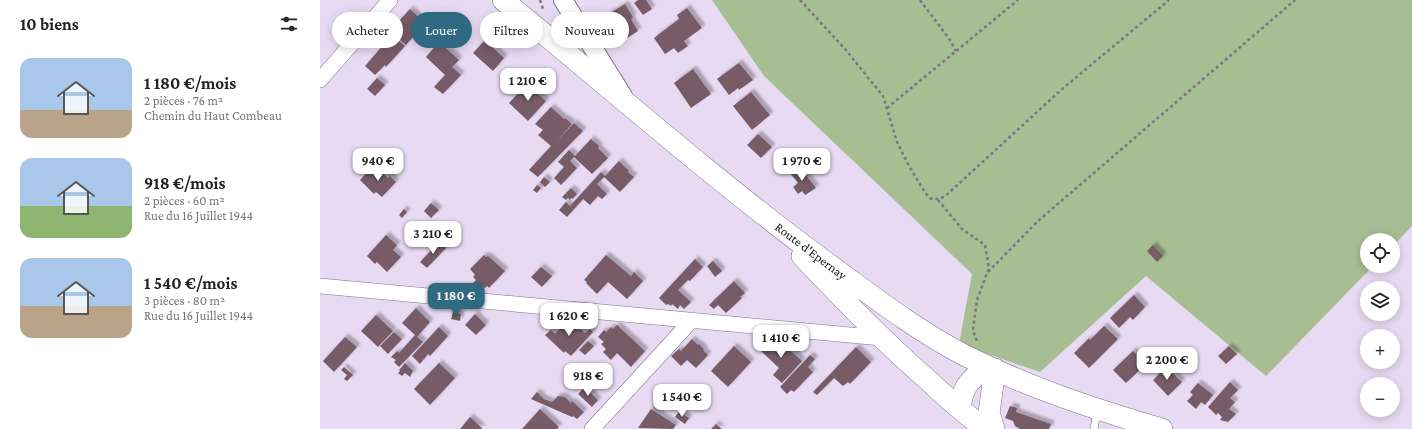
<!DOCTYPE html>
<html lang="fr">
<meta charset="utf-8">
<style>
body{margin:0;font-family:"Crimson Pro",serif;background:#f6f6f6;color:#222;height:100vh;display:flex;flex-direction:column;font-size:15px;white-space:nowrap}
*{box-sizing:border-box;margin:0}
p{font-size:13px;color:#767676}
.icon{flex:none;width:22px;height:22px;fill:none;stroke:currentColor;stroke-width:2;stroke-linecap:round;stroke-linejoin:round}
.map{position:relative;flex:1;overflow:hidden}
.panel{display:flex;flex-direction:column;background:#fff;width:320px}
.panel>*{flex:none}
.guide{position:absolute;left:12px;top:12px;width:380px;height:36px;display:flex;gap:8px}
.buttons{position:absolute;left:1040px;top:233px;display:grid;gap:8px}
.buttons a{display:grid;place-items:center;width:40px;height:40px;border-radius:50%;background:#fff;box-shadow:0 2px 10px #0003;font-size:20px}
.price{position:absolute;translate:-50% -34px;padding:0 9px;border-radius:8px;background:#fff;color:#222;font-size:13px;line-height:26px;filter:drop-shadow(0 1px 2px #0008)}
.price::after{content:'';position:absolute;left:50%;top:24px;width:12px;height:9px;margin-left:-6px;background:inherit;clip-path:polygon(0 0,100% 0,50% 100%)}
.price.current{background:#2f6a82;color:#fff}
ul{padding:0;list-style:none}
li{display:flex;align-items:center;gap:12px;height:100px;padding:0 20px}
li span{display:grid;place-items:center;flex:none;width:112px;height:80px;border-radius:12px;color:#555}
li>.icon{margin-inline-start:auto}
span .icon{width:48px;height:48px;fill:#fffc;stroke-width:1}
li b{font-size:17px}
h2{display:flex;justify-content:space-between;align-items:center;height:48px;padding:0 20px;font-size:17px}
.pill{padding:0 14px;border-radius:18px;background:#fff;box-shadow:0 2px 10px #0003;font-size:14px;line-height:36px}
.pill.current{background:#2f6a82;color:#fff}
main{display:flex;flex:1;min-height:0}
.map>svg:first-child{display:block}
.green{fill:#a6be92}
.building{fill:#775c67;filter:url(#shadow)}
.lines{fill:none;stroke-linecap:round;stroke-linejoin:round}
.service-casing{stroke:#7f7188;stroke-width:8}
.minor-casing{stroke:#7f7188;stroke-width:16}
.tertiary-casing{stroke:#7f7188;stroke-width:20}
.secondary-casing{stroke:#7f7188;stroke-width:22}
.path{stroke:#7c7383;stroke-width:2.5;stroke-dasharray:3 3;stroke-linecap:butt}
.service{stroke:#fff;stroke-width:7}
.minor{stroke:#fff;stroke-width:15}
.tertiary{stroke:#fff;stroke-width:18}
.secondary{stroke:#fff;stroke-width:21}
.labels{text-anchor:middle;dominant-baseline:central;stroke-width:3.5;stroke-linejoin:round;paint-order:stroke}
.street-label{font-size:13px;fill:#17121a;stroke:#fff}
</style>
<main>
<section class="panel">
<h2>10 biens<svg class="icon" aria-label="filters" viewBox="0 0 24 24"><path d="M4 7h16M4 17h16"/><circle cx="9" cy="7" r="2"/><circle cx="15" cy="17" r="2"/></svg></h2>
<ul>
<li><span style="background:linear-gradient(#a9c7e8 65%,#b9a48a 0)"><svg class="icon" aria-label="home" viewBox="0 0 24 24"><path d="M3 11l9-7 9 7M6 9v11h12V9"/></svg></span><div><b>1 180 €/mois</b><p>2 pièces · 76 m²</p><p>Chemin du Haut Combeau</p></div></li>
<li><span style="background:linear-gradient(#a9c7e8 60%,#8fb573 0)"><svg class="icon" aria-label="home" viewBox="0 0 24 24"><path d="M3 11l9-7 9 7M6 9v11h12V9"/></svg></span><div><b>918 €/mois</b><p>2 pièces · 60 m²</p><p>Rue du 16 Juillet 1944</p></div></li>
<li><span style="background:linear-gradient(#a9c7e8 60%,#b9a48a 0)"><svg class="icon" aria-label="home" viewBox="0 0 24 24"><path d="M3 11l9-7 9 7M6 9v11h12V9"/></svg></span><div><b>1 540 €/mois</b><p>3 pièces · 80 m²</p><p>Rue du 16 Juillet 1944</p></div></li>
</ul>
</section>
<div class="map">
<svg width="1092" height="429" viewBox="0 0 1092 429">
<defs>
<filter id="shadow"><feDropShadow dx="3.5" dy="-3.5" stdDeviation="1" flood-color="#0004"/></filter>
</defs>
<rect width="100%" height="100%" fill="#e8daf3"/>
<path class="green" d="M392,0H1092V226L1073,246V240H1047V266H1053L946,376L826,276L720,372L639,344L652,274L444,76Z"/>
<path class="building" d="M318,0H326L332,9L323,15L314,3Z
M305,4L313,17L311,19L318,31L304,40L301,36L296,39L292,32L297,29L287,15Z
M367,8L382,28L364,41L368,46L358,53L354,48L345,54L334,38L359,19L357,15Z
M90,9L105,23L86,45L73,34L72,35L85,46L66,67L65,65L55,75L45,66L72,35L69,32Z
M165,40L184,58L173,71L153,53Z
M119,42L139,60L132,67L141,75L123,94L114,87L125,75L106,57Z
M419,63L433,80L419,90L418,88L409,95L397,79Z
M373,69L391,94L371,108L354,83Z
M57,78L65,85L55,96L47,89Z
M207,84L226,101L208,121L189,103Z
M431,92L450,115L432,130L413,106Z
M231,107L244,119L245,118L252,124L236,142L254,123L263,131L218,177L209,170L231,146L218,135L223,130L215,124Z
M438,134L452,147L441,158L427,145Z
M271,139L279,146L278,148L288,158L272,174L254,157L250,161L257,168L241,185L234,178L244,167L238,162L249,150L255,156Z
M299,161L309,171L308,172L314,177L300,192L284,177L277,184L287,194L282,199L278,196L270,205L263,199L247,217L239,210L246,202L250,206L281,172L285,176Z
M54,165L68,178L70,176L76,182L62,197L56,192L54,194L40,180Z
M477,167L481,172L483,171L496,188L485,195L482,191L478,194L473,187L478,183L469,172Z
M224,177L230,182L225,187L220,182Z
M217,185L221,188L217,193L213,190Z
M251,188L257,194L253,199L251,198L250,200L248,198L246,200L242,197Z
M111,203L119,210L111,218L104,211Z
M84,209L87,212L82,218L79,215Z
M66,235L77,245L73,250L81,257L67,272L57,262L55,264L47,256Z
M119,242L126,248L107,268L100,262Z
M833,245L843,256L837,262L827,251Z
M164,255L166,257L168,256L185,271L169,288L167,286L165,288L161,285L159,288L153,283L156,280L153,277L155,275L150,269Z
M286,255L311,276L314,272L323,281L307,299L288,282L277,294L266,283L267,282L264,280Z
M375,259L383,267L370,281L368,280L358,290L371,302L364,309L360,305L358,309L352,304L351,306L348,304L346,305L339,298Z
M393,261L402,271L395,277L387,266Z
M221,267L232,276L222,287L211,277Z
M414,281L425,293L420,297L422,298L406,313L398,305L394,309L389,305Z
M814,295L825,307L813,320L810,317L799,328L790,318Z
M96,308L110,322L97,337L103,342L79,367L74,362L76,360L71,357L77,351L79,353L95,335L82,323Z
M133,312L141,314L140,321L131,319Z
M155,314L166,325L156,335L145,325Z
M56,315L73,331L58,347L41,331Z
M249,318L265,333L270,329L273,332L251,356L245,351L244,353L225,335L231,330L235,334Z
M297,325L325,351L311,367L297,353L291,360L283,352L286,349L281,344L284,342L278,337L284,330L286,332L291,327L293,329Z
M784,326L798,339L769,368L754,353L769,338L770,340Z
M119,327L128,336L110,356L108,354L100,364L92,356Z
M74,332L82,339L68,354L60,346Z
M25,337L37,347L14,372L3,361Z
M455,337L482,361L462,383L453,375L459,368L441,351Z
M372,339L378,345L379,344L384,349L383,350L388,355L376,368L367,360L361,366L351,356L359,349L361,351Z
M268,341L274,346L265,355L259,350Z
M414,346L431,362L408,387L391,371Z
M909,346L917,354L906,364L898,356Z
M536,347L551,362L530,384L528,382L523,386L514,378L497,395L493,392Z
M813,351L826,364L806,383L793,370Z
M490,355L495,359L488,367L493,372L474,392L471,390L467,394L460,387Z
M85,363L93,371L90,377L85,373L82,376L78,373L80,371L79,370Z
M119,363L135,378L110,405L94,389Z
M24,367L33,375L27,381L24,379L27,375L21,370Z
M846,367L862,382L848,396L833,380Z
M910,382L918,390L910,398L915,402L909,409L916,414L908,422L900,420L902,417L898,413L896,415L888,407Z
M878,383L893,395L885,405L881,402L876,409L867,401L873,395L870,392Z
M265,387L278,400L272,407L258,394Z
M217,392L224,399L232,402L238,396L245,397L251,403L252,401L264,412L257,419L253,416L252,417L211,399Z
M690,406L697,408L696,412L731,424L729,429H700L695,426L693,421L685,418Z
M220,409L239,427L237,429H202Z
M331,409L356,425L353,429L318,428Z
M359,412L369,418L365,424L355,417Z
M150,417L162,428L161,429H140Z
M396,424L402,429H391Z"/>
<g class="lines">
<g class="service-casing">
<path id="service" d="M774,429L777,411"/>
</g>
<g class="minor-casing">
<path id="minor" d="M0,80L70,0
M0,286L562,338
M272,429L372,320"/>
</g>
<g class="tertiary-casing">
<path id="tertiary" d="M243,0L303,96"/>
</g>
<g class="secondary-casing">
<path id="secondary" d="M183,0C288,86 390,176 499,257C546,291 592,328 644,355C707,387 774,409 842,429
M482,256C523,299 564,342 609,381C627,398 645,414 665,429
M640,409C643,384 649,382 667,366
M674,429L669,413L675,369"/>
</g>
<path class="path" d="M220,0L223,9
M480,0L525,49L563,96L577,142L589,166L601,186L609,198C619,201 625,197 632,190L741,90L849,0
M600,0L630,40L636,51
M567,108L698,0
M618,200L642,229L665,245L669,268L657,300L653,330L657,342
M668,272L718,221L975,0"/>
<use href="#service" class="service"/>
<use href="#minor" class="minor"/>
<use href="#tertiary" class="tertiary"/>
<use href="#secondary" class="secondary"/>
</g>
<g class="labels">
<g class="street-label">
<text transform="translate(491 251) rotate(37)">Route d'Epernay</text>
</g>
</g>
</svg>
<div class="buttons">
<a><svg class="icon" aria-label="locate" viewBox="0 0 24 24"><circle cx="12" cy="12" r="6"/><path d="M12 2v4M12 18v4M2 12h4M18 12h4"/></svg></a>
<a><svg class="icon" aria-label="layers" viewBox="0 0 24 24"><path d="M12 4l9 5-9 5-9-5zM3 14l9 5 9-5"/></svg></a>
<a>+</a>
<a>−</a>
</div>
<b class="price" style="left:208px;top:102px">1 210 €</b>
<b class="price" style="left:58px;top:182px">940 €</b>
<b class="price" style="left:482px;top:182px">1 970 €</b>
<b class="price" style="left:113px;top:255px">3 210 €</b>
<b class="price current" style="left:136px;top:317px">1 180 €</b>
<b class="price" style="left:249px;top:337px">1 620 €</b>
<b class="price" style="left:461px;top:359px">1 410 €</b>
<b class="price" style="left:847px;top:381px">2 200 €</b>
<b class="price" style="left:268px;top:397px">918 €</b>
<b class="price" style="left:362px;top:418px">1 540 €</b>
<div class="guide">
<a class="pill">Acheter</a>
<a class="pill current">Louer</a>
<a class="pill">Filtres</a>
<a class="pill">Nouveau</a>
</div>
</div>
</main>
